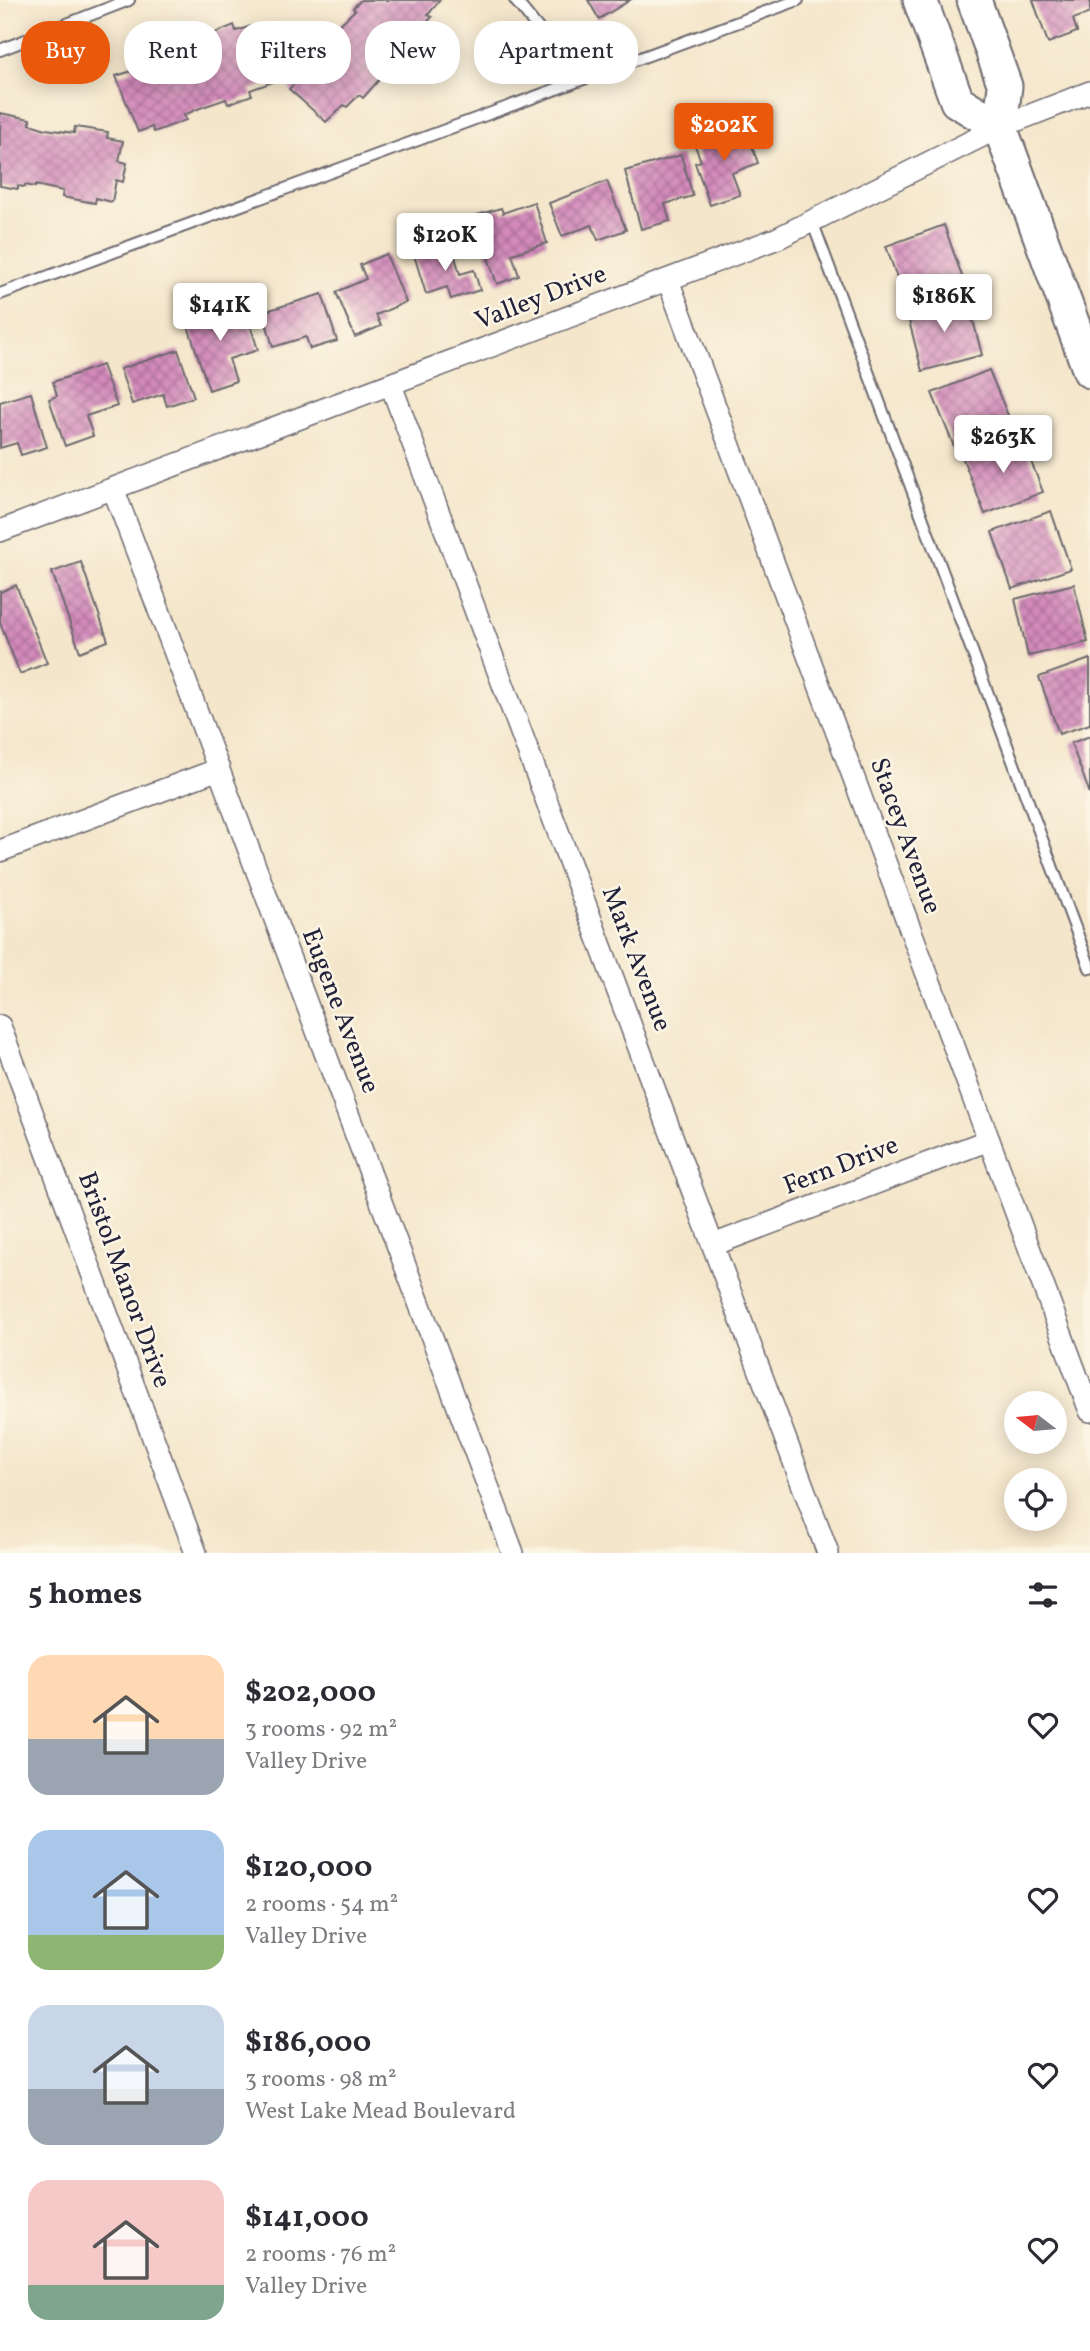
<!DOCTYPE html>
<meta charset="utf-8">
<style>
body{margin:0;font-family:Vollkorn,serif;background:#f2f2f3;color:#2b2b33;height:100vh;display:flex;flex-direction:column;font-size:26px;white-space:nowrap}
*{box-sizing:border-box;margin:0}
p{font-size:23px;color:#7c7c81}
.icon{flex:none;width:38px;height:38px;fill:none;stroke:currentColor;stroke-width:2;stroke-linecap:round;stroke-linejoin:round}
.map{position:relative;height:1553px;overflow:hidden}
.sheet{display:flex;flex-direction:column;background:#fff;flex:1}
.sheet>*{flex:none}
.hud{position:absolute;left:21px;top:21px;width:700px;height:63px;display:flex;gap:14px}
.needle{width:46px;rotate:286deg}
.fabs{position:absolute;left:1004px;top:1391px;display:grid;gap:14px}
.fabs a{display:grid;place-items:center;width:63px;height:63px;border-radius:50%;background:#fff;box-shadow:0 4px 18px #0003;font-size:35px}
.price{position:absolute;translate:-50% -60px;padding:0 16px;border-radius:7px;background:#fff;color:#222;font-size:23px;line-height:46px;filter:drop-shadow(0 2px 4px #0008)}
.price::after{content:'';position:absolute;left:50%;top:42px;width:21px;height:16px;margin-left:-10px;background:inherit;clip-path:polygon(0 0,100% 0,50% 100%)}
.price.current{background:#ea580c;color:#fff}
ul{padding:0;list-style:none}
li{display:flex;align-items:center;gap:21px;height:175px;padding:0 28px}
li span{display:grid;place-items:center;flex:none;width:196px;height:140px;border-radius:21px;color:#555}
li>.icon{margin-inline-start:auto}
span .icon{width:84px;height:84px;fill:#fffc;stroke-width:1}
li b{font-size:30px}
h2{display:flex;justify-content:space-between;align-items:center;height:84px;padding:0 28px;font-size:30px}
.pill{padding:0 24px;border-radius:28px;background:#fff;box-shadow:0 4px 18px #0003;font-size:24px;line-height:63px}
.pill.current{background:#ea580c;color:#fff}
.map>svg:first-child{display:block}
.building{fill:url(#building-cross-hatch)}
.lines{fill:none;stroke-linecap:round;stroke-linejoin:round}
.lane-casing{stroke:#6c676d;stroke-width:14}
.street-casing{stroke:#6c676d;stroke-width:24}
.primary-casing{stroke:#6c676d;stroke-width:37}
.lane{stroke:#fff;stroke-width:10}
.street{stroke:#fff;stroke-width:21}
.primary{stroke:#fff;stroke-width:33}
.labels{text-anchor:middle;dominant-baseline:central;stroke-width:5;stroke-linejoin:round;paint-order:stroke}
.street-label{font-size:26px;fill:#22223b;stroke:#fcf5e5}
</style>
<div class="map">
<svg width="1090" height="1553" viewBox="0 0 1090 1553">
<defs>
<pattern id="building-cross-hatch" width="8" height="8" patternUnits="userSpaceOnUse" patternTransform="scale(1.75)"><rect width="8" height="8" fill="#d38abb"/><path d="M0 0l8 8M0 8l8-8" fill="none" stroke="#ab7099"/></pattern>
</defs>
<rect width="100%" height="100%" fill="#fcf5e5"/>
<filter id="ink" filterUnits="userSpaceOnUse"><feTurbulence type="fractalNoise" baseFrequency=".0143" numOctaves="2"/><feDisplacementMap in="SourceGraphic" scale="14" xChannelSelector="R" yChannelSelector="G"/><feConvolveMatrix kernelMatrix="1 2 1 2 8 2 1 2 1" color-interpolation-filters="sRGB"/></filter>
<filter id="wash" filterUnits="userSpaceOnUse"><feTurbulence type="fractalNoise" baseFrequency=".00686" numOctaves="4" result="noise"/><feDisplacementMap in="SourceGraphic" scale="28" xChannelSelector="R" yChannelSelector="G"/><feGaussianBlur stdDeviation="1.57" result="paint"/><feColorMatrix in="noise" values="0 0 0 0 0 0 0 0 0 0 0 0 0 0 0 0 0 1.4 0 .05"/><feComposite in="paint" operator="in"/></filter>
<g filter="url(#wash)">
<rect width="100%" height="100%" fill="#f4e6cb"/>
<g id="blocks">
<path class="building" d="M361,0H440L428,15L432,17L414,37L410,34L380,68L385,73L363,98L359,95L347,107L344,105L326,122L289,89L306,71L302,67L312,55L309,51L331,25L335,29L355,10L353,8Z
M588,0H630L599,19Z
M1033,0H1090V13L1073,19L1077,32L1048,43Z
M234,25L236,31L252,26L273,82L250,90L252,95L228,104L226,99L200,108L184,115L186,120L154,132L152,127L138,132L116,76L132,71L130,65L161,53L163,58L190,50L189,49L205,43L203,38Z
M0,113L30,119V124L46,129L74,133L75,127L108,132L107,138L123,141L119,161L127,163L123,182L116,180L112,202L96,198L95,203L62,197L63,191L35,185V187L25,185V187L18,186V189L0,186Z
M744,125L758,163L732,173L740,195L710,205L695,163L701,161L694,143Z
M681,155L693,196L665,204L670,221L641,229L625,171Z
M607,181L626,230L598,240L592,225L562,236L549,203Z
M534,202L547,243L512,254L519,276L497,284L474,216L501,208L503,213Z
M944,225L964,282L906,304L886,246Z
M451,243L460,274L474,270L480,290L451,299L447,287L426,294L414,255Z
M386,254L406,302L376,315L381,326L355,337L336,292L366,279L360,265Z
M322,294L337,341L310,349L306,337L273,347L263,312Z
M967,297L982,355L922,371L907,313Z
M220,306L223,316L245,308L258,350L229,359L236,381L209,390L185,317Z
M178,350L194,397L167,406L163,394L132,404L120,369Z
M102,365L117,406L86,416L93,436L65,446L49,399L57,396L53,382Z
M989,370L1012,425L955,449L932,393Z
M31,393L47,447L21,455L17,443L0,448V402Z
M1021,436L1043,492L985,514L963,459Z
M1051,511L1071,569L1012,589L992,532Z
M81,562L108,641L80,652L52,572Z
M1074,584L1088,642L1028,656L1015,599Z
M16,585L47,663L20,674L0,623V592Z
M1090,659V724L1059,734L1039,677Z
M1090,736V794L1071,743Z"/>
</g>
</g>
<g filter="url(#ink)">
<use href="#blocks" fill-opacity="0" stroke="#6c676d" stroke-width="2"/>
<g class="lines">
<g class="lane-casing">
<path id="lane" d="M515,0L541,32L562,85
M0,50L129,0
M812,221L1090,968
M0,294L798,0"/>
</g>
<g class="street-casing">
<path id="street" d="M668,280L1090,1411
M391,385L828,1553
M113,488L513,1553
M0,531L778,238L1000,127L1090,92
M0,851L219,769
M0,1026L196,1553
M713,1245L989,1140"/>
</g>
<g class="primary-casing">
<path id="primary" d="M920,0L957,101L1000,127
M974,0L1005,86L1000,127L1090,371"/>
</g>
<use href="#lane" class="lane"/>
<use href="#street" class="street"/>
<use href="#primary" class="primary"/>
</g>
</g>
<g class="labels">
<g class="street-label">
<text transform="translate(541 298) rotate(-21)">Valley Drive</text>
<text transform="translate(905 836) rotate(70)">Stacey Avenue</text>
<text transform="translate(636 959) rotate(69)">Mark Avenue</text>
<text transform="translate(340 1011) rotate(69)">Eugene Avenue</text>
<text transform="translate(841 1166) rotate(-21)">Fern Drive</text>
<text transform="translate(124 1280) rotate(70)">Bristol Manor Drive</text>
</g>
</g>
</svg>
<div class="fabs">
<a><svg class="needle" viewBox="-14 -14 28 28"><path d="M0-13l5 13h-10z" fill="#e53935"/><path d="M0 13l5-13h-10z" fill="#7c7c81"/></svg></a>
<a><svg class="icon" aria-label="locate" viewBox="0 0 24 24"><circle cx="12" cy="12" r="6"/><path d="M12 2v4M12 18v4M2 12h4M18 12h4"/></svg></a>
</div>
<b class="price current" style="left:724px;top:163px">$202K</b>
<b class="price" style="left:445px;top:273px">$120K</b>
<b class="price" style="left:944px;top:334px">$186K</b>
<b class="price" style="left:220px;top:343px">$141K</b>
<b class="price" style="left:1003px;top:475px">$263K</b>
<div class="hud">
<a class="pill current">Buy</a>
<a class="pill">Rent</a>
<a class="pill">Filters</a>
<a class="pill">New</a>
<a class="pill">Apartment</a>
</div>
</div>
<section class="sheet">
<h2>5 homes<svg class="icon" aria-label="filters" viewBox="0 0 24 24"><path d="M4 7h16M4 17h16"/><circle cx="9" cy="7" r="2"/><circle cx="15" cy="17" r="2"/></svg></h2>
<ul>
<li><span style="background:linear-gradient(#ffd9b3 60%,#9aa5b1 0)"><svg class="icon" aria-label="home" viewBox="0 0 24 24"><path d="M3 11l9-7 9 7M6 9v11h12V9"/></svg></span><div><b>$202,000</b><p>3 rooms · 92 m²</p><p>Valley Drive</p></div><svg class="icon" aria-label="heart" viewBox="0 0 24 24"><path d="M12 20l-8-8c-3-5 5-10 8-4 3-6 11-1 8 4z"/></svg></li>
<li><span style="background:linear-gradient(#a9c7e8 75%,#8fb573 0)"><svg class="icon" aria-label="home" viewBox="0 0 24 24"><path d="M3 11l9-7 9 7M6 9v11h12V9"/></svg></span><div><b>$120,000</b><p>2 rooms · 54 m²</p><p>Valley Drive</p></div><svg class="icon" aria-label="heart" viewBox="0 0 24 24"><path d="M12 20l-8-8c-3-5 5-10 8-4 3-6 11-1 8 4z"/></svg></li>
<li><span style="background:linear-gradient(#c9d6e8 60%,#9aa5b1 0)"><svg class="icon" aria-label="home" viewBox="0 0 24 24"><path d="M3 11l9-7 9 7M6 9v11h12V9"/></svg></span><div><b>$186,000</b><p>3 rooms · 98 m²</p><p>West Lake Mead Boulevard</p></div><svg class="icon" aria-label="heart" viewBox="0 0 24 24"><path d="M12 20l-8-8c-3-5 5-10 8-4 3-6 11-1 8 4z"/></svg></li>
<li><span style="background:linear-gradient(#f6c9c9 75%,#7fa58c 0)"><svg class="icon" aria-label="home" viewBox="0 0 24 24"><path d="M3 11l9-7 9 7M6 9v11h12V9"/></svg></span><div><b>$141,000</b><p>2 rooms · 76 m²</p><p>Valley Drive</p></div><svg class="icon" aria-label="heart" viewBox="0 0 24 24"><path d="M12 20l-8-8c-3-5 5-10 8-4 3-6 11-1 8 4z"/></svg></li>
</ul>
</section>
